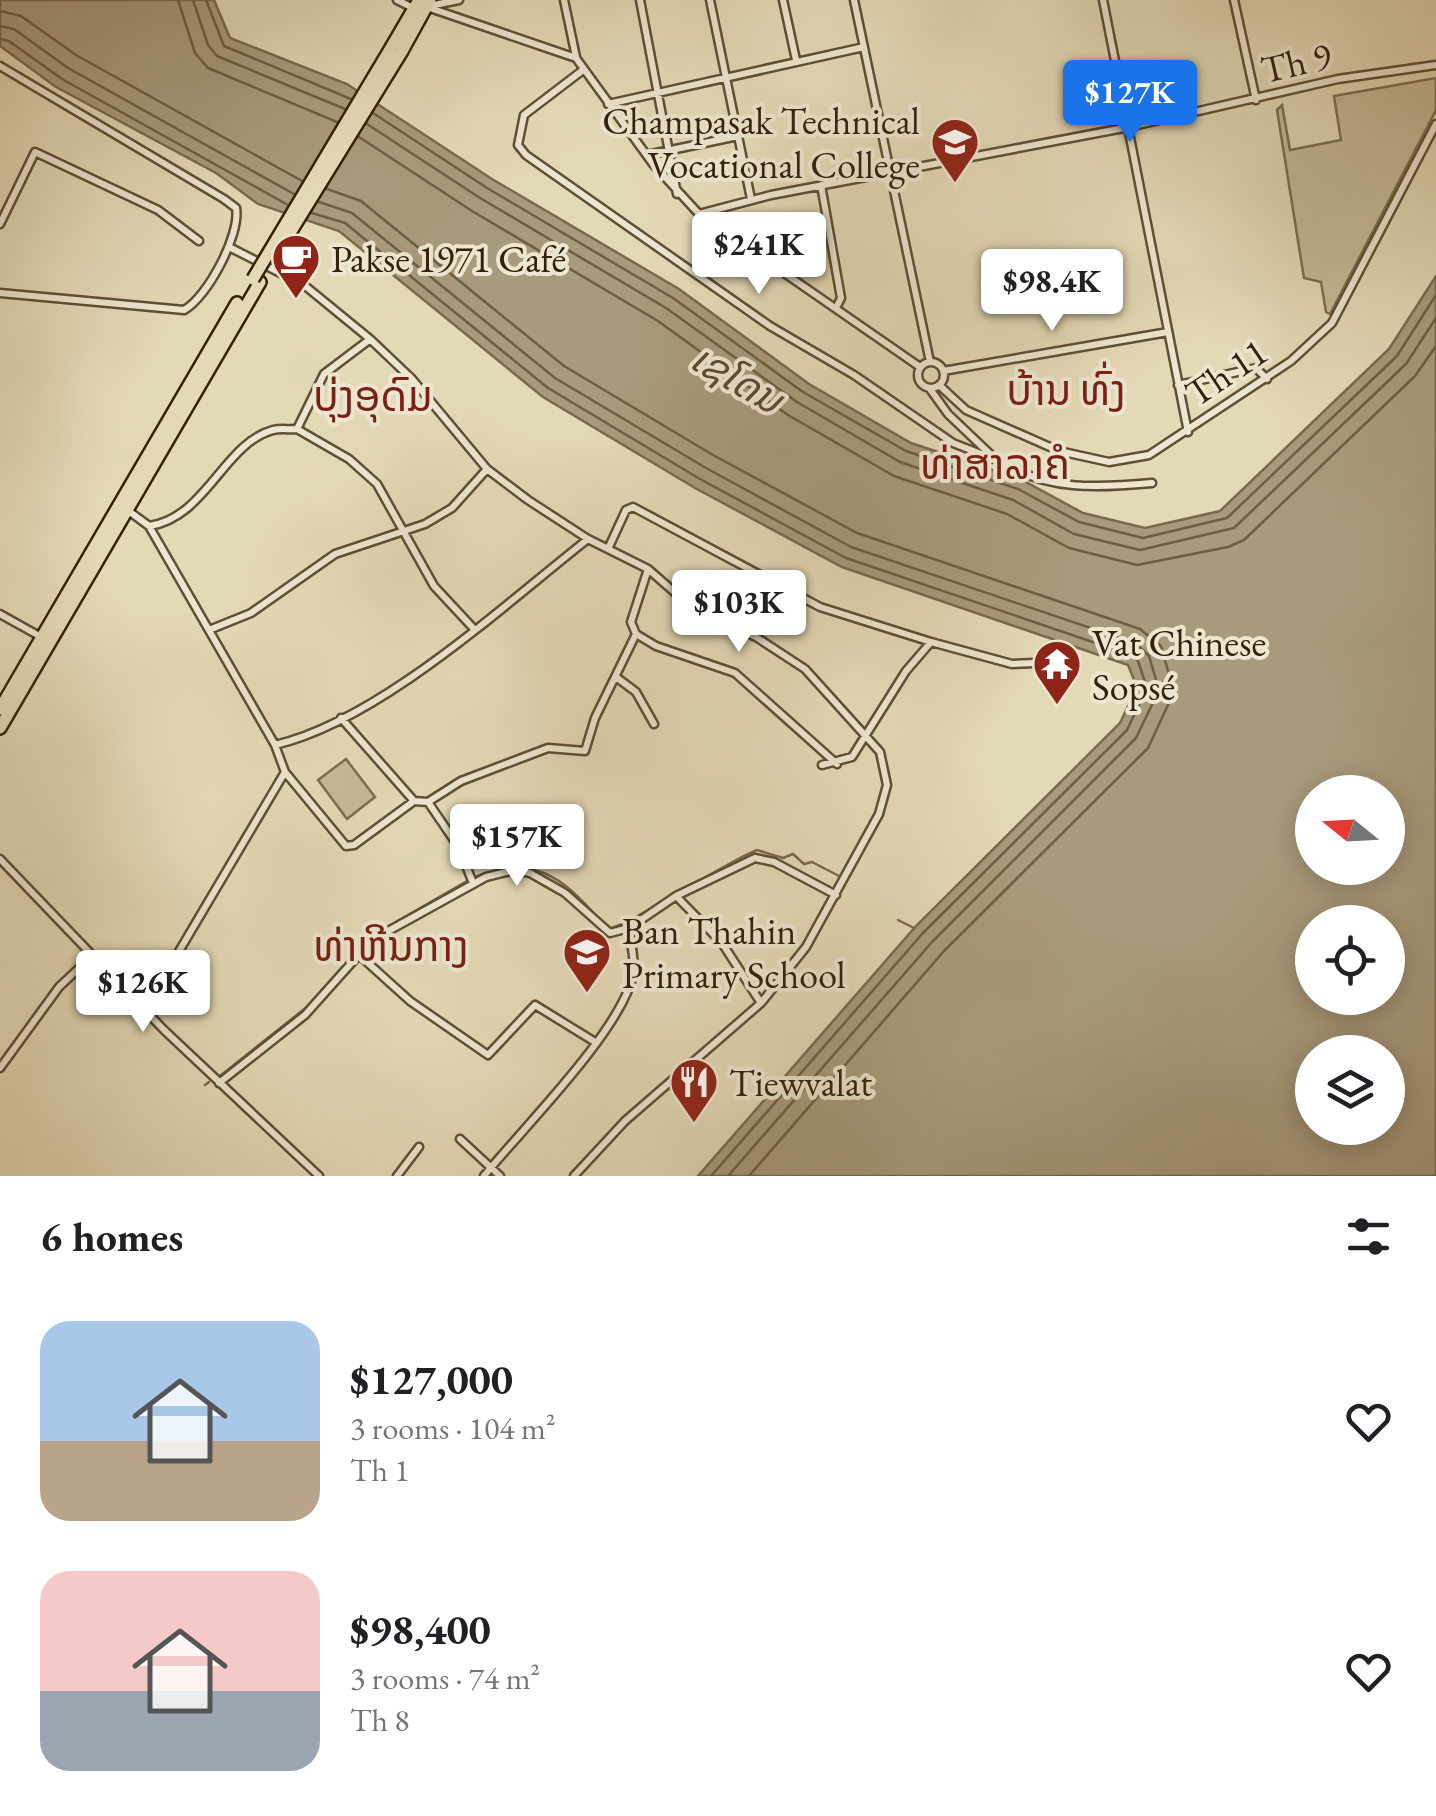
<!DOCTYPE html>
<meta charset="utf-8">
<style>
body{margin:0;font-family:"EB Garamond","Noto Sans Lao",serif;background:#f6f6f6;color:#202124;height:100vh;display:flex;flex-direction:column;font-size:38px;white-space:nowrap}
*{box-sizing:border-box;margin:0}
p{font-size:32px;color:#757577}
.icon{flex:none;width:55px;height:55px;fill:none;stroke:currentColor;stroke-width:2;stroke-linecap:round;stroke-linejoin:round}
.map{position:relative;height:1176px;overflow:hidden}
.side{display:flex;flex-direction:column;background:#fff;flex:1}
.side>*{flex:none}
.needle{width:65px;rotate:288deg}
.tools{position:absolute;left:1295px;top:775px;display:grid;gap:20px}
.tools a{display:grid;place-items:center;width:110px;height:110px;border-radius:50%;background:#fff;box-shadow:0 5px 25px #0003;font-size:50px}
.price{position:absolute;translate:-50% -85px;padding:0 22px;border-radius:10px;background:#fff;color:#222;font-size:32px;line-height:65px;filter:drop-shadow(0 2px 5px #0008)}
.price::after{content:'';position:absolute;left:50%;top:60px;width:30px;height:22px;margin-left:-15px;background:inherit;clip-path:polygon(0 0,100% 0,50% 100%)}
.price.active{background:#1a73e8;color:#fff}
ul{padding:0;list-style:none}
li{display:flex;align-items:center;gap:30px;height:250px;padding:0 40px}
li span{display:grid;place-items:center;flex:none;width:280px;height:200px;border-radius:30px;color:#555}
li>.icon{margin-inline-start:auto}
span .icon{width:120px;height:120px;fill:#fffc;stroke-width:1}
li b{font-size:42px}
h2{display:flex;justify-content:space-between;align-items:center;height:120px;padding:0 40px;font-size:42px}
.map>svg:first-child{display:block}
.green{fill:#c6ba99;stroke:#7c6e50;stroke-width:2.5}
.water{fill:#a89a7c;stroke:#796a4e;stroke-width:2.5;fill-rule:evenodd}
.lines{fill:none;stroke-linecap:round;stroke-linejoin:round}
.shore{stroke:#6e5e42;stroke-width:2.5}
.stream{stroke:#796a4e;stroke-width:2.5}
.minor-casing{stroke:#5f4f34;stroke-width:11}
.trunk-casing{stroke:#332108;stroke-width:16}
.minor{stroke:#ede6d0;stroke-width:6}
.trunk{stroke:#e4d9b7;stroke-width:11}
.trunk-bridge-casing{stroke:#332108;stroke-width:16;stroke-linecap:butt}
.trunk-bridge{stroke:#e4d9b7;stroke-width:11}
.labels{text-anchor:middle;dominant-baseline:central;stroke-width:8;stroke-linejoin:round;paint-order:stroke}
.street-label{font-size:38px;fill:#332108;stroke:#ede6d0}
.poi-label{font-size:38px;fill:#332108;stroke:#ede6d0;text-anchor:start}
.water-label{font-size:40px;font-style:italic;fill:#5c4b31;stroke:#ede6d0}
.quarter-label{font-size:42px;fill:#7a1f14;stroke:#ede6d0}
</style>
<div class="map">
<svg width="1436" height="1176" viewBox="0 0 1436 1176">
<rect width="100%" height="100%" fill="#e4d9b7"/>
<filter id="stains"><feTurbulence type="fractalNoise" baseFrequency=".002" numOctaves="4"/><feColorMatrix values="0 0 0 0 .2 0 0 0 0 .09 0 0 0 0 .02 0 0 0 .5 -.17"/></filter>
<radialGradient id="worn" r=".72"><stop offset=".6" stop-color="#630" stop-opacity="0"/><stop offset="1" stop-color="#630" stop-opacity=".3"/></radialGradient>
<path class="green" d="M1436,78V110L1330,314L1326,312L1321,282L1304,278L1277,110L1282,105L1290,150L1341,140L1334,96Z
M346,759L375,797L347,819L318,780Z"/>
<path class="water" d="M0,0H214L230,38L347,84L492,179L679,289L809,384L911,443L1022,480L1083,513L1145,528L1220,511L1389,349L1436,276V1176H698L916,926L1120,723L1137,687L1128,665L842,567L695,488L543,397L339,231L258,204L216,173L56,87L0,46ZM1312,792H1388V868H1312ZM1312,922H1388V998H1312ZM1312,1052H1388V1128H1312Z"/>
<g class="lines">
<path class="shore" d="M178,0L195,53L208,68L337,122
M193,0L208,45L217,56L345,109
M206,0L224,46L351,99
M0,11L21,16L76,55L302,181
M0,26L14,29L68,68L294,194
M0,39L9,41L62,79L288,205
M373,113L487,188L673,298L803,392L906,451L1018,489L1079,522L1143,538L1227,518L1397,356L1436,295
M367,124L480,198L666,308L797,402L900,462L1013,500L1074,534L1140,550L1234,528L1406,364L1436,318
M359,137L472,211L658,321L788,415L894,476L1007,514L1069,548L1137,565L1228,547L1244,540L1415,376L1436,346
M327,189L361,201L564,366L713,455L857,533L1140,629L1161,646L1174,692L1148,748L944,951L749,1176
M319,202L352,213L555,378L706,468L851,547L1135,643L1149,656L1159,690L1136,738L932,942L728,1176
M312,213L345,223L548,388L700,479L846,558L1131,655L1138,661L1147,688L1127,730L923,933L711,1176"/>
<path class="stream" d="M477,876C534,855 561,876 599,919
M898,920L914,928
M609,928C625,928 728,861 757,850L783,858L793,854L804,864L812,862L839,876
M348,963L368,938L467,881
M220,1076L313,1002
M205,1085L209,1082"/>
<g class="minor-casing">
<path id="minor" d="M397,0L413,8
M564,0L576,57
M640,0L677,194
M710,0L751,199
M783,0L796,60
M854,0L930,362
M1103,0L1188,432
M1234,0L1256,100
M429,6L459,0
M427,7L576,58L653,164L699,214L920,367
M0,66L224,199L236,208C241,234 207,298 184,310L0,293
M583,70L524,115L518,145L526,155L770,326L854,375L953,443L1004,463
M608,104L864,47
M647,155L738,136
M821,185L841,298L837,306
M699,214L771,195L1129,127L1338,79L1436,65
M0,224L35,152L158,210L199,241
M229,247L304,285L370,339L412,379L487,469L528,500L588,539L648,569L696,611L756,637L805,669L880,752L887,785L879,814L806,947L761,1003L625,1121L574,1176
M918 375a13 13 0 1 1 26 0a13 13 0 1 1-26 0Z
M943,371L1168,332
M939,385L966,410L1059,451L1109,462L1149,455L1291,361L1332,323L1436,124
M1178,385L1256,368L1267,379
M930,389L948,414L990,454
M297,429L349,459L377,484L434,586L474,629
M1000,461C1046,491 1098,488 1152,483
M126,509L149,526L275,745L285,772L346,846L354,845L414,801L428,802L461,781L548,748L585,751L595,718L636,634
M149,526C206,518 224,443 273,430C281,428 290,430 297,429L324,374L369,340
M608,549L626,510L633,507L820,607L931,642
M648,569L631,622L636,634L656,646L735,673L837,764
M0,614L43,638
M209,630L251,613L335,554L425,524L452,508L487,469
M616,677L636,692L654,724
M341,718L414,801
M275,745C379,721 504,605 588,539
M822,765L852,757L906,671L931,642L1012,664L1035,663
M428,802L458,846L473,883
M0,859L164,1030L319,1176
M676,896L722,943L761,1003
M358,954L410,1001L488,1055L535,1005L595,1042
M131,996L178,953L285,772
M0,1068L59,987L92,956
M219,1083L305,1015L372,940L486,877L515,870L530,873L565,893L610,933L629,928L676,896L755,858L774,862L836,895
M460,1139L500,1176
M397,1176L419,1147
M484,1176C522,1129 621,1031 633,975C636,960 630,942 629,928"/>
</g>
<g class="trunk-casing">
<path id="trunk" d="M392,46L419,0
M402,51L430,0
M0,709L237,303
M0,728L260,282"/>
</g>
<use href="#minor" class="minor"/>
<use href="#trunk" class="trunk"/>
<g class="trunk-bridge-casing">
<path id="trunk-bridge" d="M283,244L402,51
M253,279L392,46"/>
</g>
<use href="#trunk-bridge" class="trunk-bridge"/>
</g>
<defs>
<g id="school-pin" transform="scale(2.5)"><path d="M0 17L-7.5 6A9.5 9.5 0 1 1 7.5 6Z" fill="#8f2418" stroke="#ede6d0"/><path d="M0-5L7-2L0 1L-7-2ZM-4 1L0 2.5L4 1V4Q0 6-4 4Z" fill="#fff"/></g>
<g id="cafe-pin" transform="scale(2.5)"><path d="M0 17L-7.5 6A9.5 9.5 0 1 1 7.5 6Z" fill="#8f2418" stroke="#ede6d0"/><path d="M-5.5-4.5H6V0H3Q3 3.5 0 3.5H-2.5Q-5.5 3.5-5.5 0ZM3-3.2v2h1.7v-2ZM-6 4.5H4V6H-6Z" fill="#fff"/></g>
<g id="temple-pin" transform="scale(2.5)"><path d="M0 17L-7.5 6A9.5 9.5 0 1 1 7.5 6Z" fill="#8f2418" stroke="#ede6d0"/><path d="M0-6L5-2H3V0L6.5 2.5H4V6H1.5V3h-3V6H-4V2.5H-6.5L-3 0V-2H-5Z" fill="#fff"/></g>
<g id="restaurant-pin" transform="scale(2.5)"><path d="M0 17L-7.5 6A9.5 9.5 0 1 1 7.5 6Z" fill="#8f2418" stroke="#ede6d0"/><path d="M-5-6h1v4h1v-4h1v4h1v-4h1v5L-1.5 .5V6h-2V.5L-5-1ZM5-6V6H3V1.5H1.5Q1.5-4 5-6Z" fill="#fff"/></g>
</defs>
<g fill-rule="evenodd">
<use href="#school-pin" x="955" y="142"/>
<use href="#cafe-pin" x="296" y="258"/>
<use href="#temple-pin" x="1057" y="664"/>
<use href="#school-pin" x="587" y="952"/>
<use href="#restaurant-pin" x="694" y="1082"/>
</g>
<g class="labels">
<g class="street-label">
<text transform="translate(1296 62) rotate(-13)">Th 9</text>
<text transform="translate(1226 372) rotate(-34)">Th 11</text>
</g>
<g class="poi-label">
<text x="920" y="120" text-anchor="end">Champasak Technical<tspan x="920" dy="44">Vocational College</tspan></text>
<text x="331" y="258">Pakse 1971 Café</text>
<text x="1092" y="642">Vat Chinese<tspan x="1092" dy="44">Sopsé</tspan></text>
<text x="622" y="930">Ban Thahin<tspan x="622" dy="44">Primary School</tspan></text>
<text x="729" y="1082">Tiewvalat</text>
</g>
<g class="water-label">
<text transform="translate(737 379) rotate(30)">ເຊໂດນ</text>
</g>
<g class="quarter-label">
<text x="1066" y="390">ບ້ານ ທົ່ງ</text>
<text x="373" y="396">ບຸ່ງອຸດົມ</text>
<text x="995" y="464">ທ່າສາລາຄໍ</text>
<text x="391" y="946">ທ່າຫີນກາງ</text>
</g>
</g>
<rect width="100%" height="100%" filter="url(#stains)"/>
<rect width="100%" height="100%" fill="url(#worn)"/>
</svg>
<div class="tools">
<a><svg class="needle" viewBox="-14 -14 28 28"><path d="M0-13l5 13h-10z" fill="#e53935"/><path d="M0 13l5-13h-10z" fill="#757577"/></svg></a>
<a><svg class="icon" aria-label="locate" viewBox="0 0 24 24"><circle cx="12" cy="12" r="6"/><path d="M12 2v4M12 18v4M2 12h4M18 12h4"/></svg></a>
<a><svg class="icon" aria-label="layers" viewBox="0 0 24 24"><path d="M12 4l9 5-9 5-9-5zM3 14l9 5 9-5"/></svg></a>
</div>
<b class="price active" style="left:1130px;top:145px">$127K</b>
<b class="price" style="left:759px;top:297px">$241K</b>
<b class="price" style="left:1052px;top:334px">$98.4K</b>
<b class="price" style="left:739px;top:655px">$103K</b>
<b class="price" style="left:517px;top:889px">$157K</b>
<b class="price" style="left:143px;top:1035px">$126K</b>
</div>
<section class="side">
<h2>6 homes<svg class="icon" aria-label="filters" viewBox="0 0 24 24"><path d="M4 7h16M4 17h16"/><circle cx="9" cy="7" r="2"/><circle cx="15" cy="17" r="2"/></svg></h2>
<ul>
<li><span style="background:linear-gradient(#a9c7e8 60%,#b9a48a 0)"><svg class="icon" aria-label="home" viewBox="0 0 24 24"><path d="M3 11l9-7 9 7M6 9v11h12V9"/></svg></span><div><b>$127,000</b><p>3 rooms · 104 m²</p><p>Th 1</p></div><svg class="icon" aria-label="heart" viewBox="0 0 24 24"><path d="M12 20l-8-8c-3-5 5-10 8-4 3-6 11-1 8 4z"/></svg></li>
<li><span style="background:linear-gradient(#f6c9c9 60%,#9aa5b1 0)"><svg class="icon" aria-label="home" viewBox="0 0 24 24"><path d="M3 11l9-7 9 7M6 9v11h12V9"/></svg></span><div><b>$98,400</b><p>3 rooms · 74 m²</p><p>Th 8</p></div><svg class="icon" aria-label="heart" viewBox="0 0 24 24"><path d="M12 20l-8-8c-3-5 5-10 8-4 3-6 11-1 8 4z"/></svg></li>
</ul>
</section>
